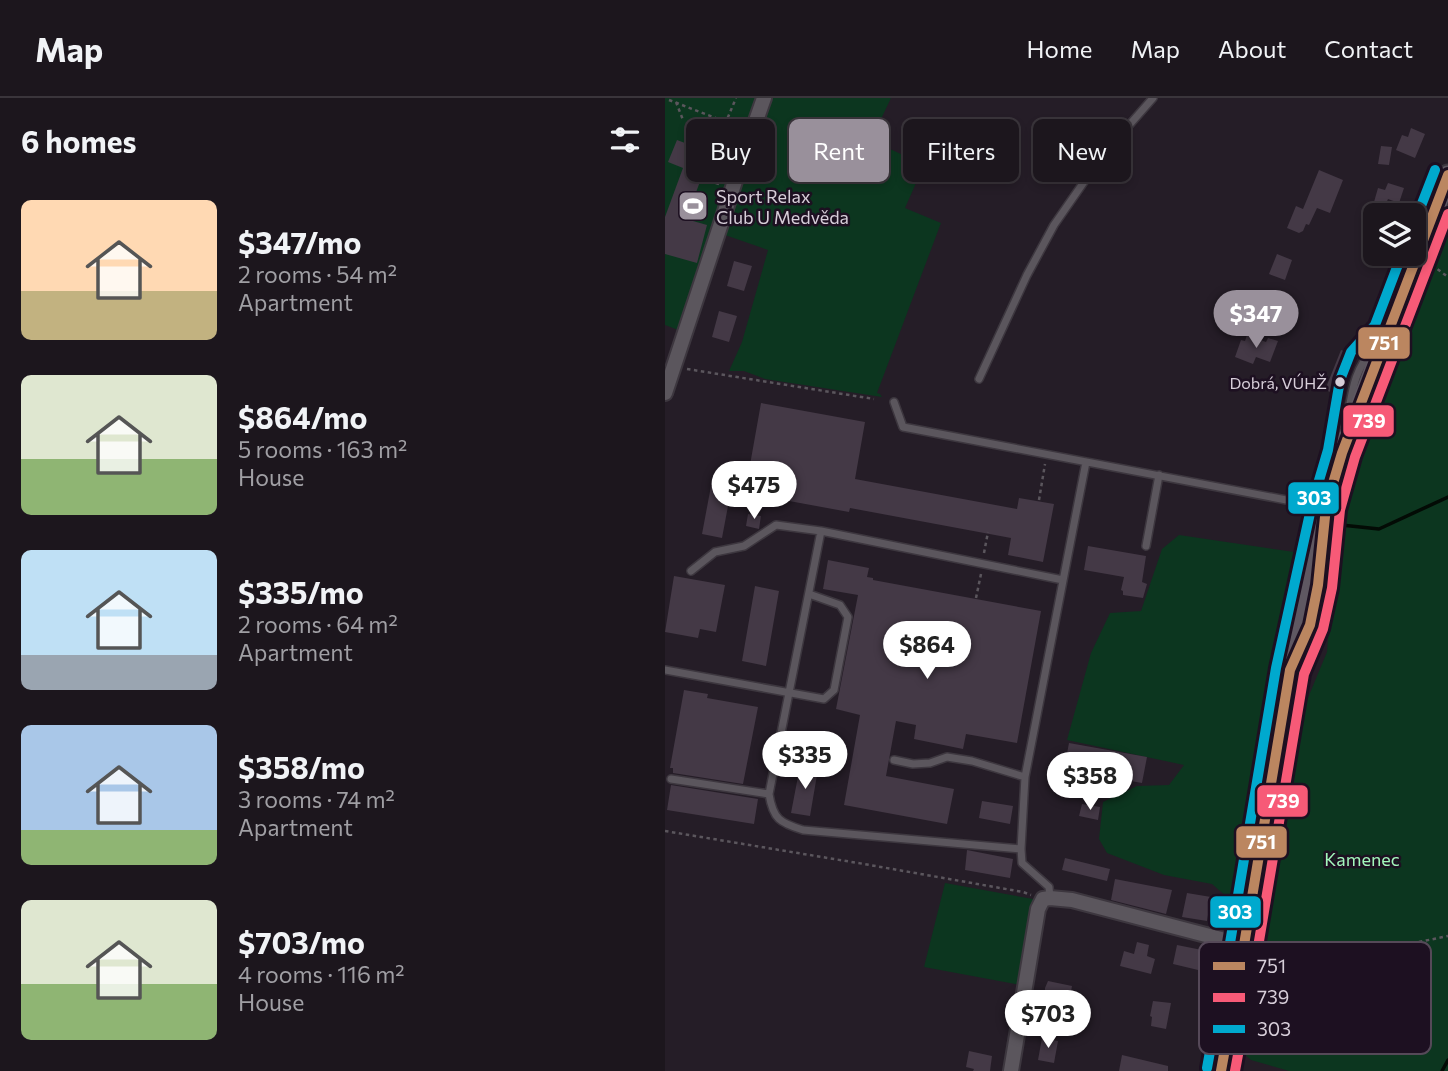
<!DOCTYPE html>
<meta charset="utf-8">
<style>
body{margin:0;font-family:Commissioner,sans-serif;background:#29232a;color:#f1f3f6;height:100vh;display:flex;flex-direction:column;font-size:26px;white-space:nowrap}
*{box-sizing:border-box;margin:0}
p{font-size:23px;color:#a09fa4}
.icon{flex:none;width:38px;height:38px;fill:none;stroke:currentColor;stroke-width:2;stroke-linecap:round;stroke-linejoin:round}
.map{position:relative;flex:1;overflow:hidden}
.panel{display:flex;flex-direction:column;background:#1c161d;width:665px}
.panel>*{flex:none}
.top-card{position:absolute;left:21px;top:21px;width:656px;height:63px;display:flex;gap:14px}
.tools{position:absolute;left:698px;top:105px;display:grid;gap:14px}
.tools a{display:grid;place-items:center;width:63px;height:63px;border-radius:10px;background:#1c161d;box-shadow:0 4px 10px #0003,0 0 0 2px #3a353b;font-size:35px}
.price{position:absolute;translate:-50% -60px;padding:0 16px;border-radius:24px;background:#fff;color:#222;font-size:23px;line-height:46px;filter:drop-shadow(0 2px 4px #0008)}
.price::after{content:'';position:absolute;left:50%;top:42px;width:21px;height:16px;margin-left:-10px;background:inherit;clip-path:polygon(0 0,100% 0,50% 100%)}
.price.current{background:#99909b;color:#fff}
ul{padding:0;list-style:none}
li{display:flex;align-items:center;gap:21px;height:175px;padding:0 21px}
li span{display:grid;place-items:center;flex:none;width:196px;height:140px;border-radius:10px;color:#555}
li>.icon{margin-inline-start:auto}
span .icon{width:84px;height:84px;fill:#fffc;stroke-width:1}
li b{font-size:30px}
h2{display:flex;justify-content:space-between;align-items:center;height:84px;padding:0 21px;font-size:30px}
.pill{padding:0 24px;border-radius:10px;background:#1c161d;box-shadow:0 4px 10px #0003,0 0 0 2px #3a353b;font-size:24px;line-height:63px}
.pill.current{background:#99909b;color:#fff}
header{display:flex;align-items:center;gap:42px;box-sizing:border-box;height:98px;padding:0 35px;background:#1c161d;border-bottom:2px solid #3a353b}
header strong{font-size:33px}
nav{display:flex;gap:38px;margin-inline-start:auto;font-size:24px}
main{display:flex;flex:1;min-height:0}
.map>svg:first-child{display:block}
.green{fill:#0c361f}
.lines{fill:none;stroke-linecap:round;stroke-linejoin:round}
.stream{stroke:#030b05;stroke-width:3.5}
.building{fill:#443946}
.service-casing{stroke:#3d373f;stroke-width:10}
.minor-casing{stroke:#3d373f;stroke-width:18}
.secondary-casing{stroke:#3d373f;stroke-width:23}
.path{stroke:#5b565d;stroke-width:2.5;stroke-dasharray:3.5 3.5;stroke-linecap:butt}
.service{stroke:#5b565d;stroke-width:7}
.minor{stroke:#5b565d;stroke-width:14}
.secondary{stroke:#5f5862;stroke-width:19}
.bus-1-casing{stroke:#1d1021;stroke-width:16}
.bus-2-casing{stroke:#1d1021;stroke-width:16}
.bus-3-casing{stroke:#1d1021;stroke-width:16}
.bus-1{stroke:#bb8660;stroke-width:10}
.bus-2{stroke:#f75a77;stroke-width:10}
.bus-3{stroke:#00a9ce;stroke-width:10}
.bus-dot{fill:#d7ced9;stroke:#1d1021;stroke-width:2.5}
.labels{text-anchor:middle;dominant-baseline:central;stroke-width:5;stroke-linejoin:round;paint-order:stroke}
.bus-label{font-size:16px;fill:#d7ced9;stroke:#1d1021;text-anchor:end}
.poi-label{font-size:18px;fill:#d7ced9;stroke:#1d1021;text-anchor:start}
.park-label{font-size:18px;fill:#a3f7bc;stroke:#1d1021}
.key{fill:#1d1021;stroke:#554958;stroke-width:2}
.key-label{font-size:19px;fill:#d7ced9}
.line-badge{stroke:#1d1021;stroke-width:2.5}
.badge-label{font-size:19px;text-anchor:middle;font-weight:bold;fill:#fff}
</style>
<header>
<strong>Map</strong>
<nav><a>Home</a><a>Map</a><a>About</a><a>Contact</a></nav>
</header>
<main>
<section class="panel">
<h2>6 homes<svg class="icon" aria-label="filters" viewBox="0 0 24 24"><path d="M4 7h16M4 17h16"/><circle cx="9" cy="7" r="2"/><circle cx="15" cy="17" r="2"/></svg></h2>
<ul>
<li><span style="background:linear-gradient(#ffd9b3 65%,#c2b280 0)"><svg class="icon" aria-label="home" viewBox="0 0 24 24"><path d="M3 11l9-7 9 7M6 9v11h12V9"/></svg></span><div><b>$347/mo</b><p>2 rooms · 54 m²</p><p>Apartment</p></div></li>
<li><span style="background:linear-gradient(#dfe7d0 60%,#8fb573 0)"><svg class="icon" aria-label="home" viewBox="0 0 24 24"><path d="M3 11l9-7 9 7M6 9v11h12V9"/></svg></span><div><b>$864/mo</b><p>5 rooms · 163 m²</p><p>House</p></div></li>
<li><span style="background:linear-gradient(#bfe0f5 75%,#9aa5b1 0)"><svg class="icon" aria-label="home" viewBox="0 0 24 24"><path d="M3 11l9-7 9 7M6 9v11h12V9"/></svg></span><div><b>$335/mo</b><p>2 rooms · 64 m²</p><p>Apartment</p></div></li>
<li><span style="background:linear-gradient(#a9c7e8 75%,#8fb573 0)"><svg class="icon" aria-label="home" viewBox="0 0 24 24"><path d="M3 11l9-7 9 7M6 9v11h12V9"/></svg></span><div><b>$358/mo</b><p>3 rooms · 74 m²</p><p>Apartment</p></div></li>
<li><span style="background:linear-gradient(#dfe7d0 60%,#8fb573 0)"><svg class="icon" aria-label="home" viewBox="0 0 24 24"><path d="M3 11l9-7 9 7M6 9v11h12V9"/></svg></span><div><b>$703/mo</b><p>4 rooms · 116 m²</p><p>House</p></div></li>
</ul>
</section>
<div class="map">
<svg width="783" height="973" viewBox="0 0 783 973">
<rect width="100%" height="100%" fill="#251d27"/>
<path class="green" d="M0,0H96L16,233L0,227Z
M107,0H226L206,42L259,67L240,110L276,125L212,295L215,296L217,299L100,281L79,273H64L77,244L103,152L60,137Z
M783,120V973H624L586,962L577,954L583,918L592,882L600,879L588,876L604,754L635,619L662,554L672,423L758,169L768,161Z
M514,437L636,455L570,806L547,786L499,777L442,755L434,741L438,704L472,688L504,687L519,667L402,642L426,555L445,515L476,513L497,451Z
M280,785L368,801L370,811L356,887L259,869Z"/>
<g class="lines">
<path class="stream" d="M667,426L714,431L783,399
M777,973L783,962"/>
</g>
<path class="building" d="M746,30L760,36L750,60L731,52L737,37L743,39Z
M12,42L28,48L27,50L54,60L53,65L56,66L49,85L36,81L21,121L42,127L32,165L0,156V119L18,70L3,64Z
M716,48L727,49L724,67L713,66Z
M654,72L678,82L665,115L652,110L644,127L641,126L638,133L634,135L622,130L631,108L638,111Z
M723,85L739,90L734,105L723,101L720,108L709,104L713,90L720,92Z
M612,156L627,162L620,182L604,176Z
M69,163L87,168L79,193L62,188Z
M54,213L72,218L64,244L47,239Z
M582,237L601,244L603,240L613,243L605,264L591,259L588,266L570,259L576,242L580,243Z
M676,252L687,256L671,296L660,292Z
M96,305L200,324L190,381L352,411L354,400L389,406L378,464L343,457L346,440L185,410L184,414L80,395Z
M46,388L66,392L57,440L37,436Z
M83,416L96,418L94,431L81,428Z
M423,448L481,458L477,484L482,486L478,500L458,497V493L456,492L459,479L419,472Z
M163,462L204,470L202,479L208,480V482L376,513L352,645L301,636L298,651L249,641L251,627L231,623L221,678L289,691L282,726L179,707L195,617L171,611L193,497L158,491Z
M9,478L60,487L51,534L35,531L33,540L0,534Z
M90,488L114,493L101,568L77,563Z
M19,592L43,596L42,600L93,609L78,686L8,675V670H5Z
M404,645L482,659L477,685L399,671Z
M135,668L153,671L145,718L126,715Z
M6,687L93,701L89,726L2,712Z
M317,703L348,708L345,726L314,720Z
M417,706L435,709L433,722L414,718Z
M302,752L348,761L345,780L300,772Z
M400,760L445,771L442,783L397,772Z
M450,781L507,792L501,816L446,802Z
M522,795L546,799L542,823L517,819Z
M472,844L484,847L482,858L490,861L486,876L455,868L459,853L469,856Z
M512,847L557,856L554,877L508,866Z
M383,883L407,888L403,910L393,908L394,900L380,897V890Z
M488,903L506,905L501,931L486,928L487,919L485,918Z
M377,940L393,943L389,965L373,962Z
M304,953L327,958L325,973H308L309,971L301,969Z
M457,957L503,968V973H454Z"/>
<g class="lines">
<g class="service-casing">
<path id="service" d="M314,281L362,177L389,127L437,58L488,0
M229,304L238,329L658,409
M683,317C688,287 690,272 710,248
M156,433L104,696C108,721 115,725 138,732L356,751L360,679L421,364
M481,448L494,377
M26,473L50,454L79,448L111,427L156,433L398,482
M0,572L159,601L169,592L183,519L175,507L144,496
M229,662L248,666L265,665L282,659L307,663L360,679
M6,681L104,696
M356,751L357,765L384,789L385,800"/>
</g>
<g class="minor-casing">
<path id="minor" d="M0,295L74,71L99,0
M346,973L373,811L378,801L385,800L407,802L579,847"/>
</g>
<g class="secondary-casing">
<path id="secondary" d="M556,973L579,847L625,572L661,409L677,355L783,77"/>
</g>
<path class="path" d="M4,2L61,24
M11,4L18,22
M54,86L51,85L59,60L61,24L71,0
M767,167L783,179
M22,271L209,301
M374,402L380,366
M319,455L323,434
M311,500L316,476
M0,733L199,766L358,794L366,797
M589,868L617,872L783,838"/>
<use href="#service" class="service"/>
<use href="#minor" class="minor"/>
<use href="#secondary" class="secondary"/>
<g class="bus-1-casing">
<path id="bus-1" d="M556,973L579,847L625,572L645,527L653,487L661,409L677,355L783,77"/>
</g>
<g class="bus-2-casing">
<path id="bus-2" d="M570,973L593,849L639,576L658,531L667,490L675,412L690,359L783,116"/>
</g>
<g class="bus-3-casing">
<path id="bus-3" d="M749,126L770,72
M542,970L565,845L611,570L647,406L663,352L675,282L686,254L710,227L737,156"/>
</g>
<use href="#bus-1" class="bus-1"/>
<use href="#bus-2" class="bus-2"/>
<use href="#bus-3" class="bus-3"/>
</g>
<defs>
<g id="stadium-square" transform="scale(1.575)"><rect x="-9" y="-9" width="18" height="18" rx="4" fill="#99909b" stroke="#1d1021"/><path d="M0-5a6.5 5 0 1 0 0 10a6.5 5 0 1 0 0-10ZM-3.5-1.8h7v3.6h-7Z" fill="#fff"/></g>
</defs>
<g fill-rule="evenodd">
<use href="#stadium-square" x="28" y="108"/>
</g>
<circle class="bus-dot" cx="675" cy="284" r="6"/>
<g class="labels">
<g class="bus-label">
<text x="662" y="284">Dobrá, VÚHŽ</text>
</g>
<g class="poi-label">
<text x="51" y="98">Sport Relax<tspan x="51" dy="21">Club U Medvěda</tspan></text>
</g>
<g class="park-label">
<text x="697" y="761">Kamenec</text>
</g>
</g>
<rect x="534" y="844" width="232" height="112" rx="10" class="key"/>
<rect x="548" y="864" width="32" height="8" fill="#bb8660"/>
<rect x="548" y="895" width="32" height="9" fill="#f75a77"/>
<rect x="548" y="927" width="32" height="8" fill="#00a9ce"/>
<g class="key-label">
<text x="592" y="875">751</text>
<text x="592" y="906">739</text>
<text x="592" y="938">303</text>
</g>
<g class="line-badge">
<rect x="692" y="228" width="54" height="34" rx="7" fill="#bb8660"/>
<rect x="677" y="306" width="53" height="34" rx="7" fill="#f75a77"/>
<rect x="622" y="383" width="53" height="34" rx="7" fill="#00a9ce"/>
<rect x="591" y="686" width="53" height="34" rx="7" fill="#f75a77"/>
<rect x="570" y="727" width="53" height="34" rx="7" fill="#bb8660"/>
<rect x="544" y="797" width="53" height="34" rx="7" fill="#00a9ce"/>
</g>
<g class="badge-label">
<text x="719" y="252">751</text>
<text x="704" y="330">739</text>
<text x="649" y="407">303</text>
<text x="618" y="710">739</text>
<text x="596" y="751">751</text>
<text x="570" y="821">303</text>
</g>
</svg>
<div class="tools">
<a><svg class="icon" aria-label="layers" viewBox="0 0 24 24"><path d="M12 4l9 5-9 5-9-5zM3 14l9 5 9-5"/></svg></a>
</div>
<b class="price current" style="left:591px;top:252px">$347</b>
<b class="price" style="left:89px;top:423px">$475</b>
<b class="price" style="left:262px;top:583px">$864</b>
<b class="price" style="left:140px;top:693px">$335</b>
<b class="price" style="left:425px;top:714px">$358</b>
<b class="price" style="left:383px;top:952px">$703</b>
<div class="top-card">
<a class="pill">Buy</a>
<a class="pill current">Rent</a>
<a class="pill">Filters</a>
<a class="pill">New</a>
</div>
</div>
</main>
